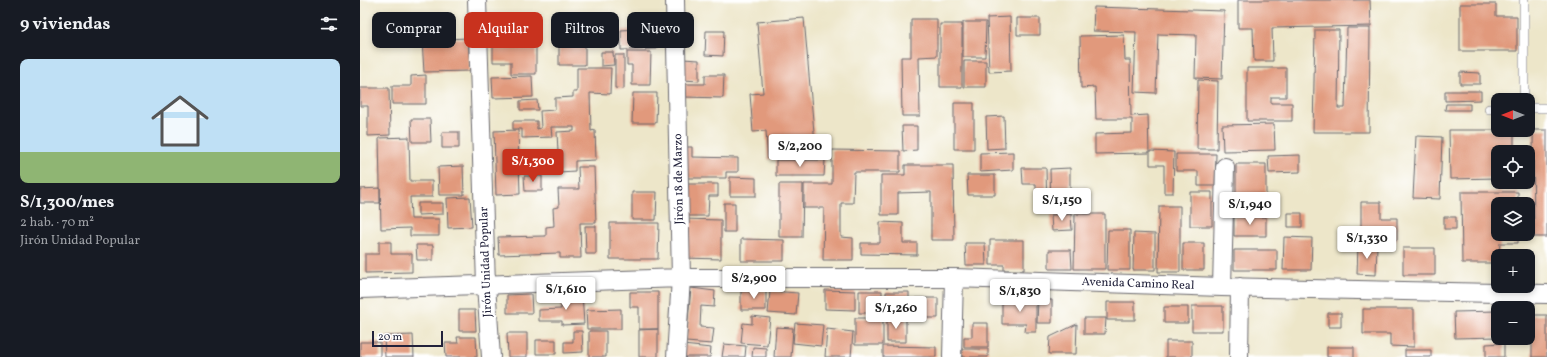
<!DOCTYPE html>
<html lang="es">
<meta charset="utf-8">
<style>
body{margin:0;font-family:Vollkorn,serif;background:#20242c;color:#f1f3f6;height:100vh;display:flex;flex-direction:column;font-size:15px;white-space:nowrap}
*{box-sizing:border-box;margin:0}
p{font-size:13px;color:#9ea1a6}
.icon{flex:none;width:22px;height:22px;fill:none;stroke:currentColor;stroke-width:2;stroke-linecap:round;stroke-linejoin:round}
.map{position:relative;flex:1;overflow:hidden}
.sheet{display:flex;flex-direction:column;background:#171b24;width:360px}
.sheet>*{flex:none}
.top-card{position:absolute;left:12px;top:12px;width:380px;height:36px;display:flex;gap:8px}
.needle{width:26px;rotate:270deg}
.tools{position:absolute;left:1131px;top:93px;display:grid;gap:8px}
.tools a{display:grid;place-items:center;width:44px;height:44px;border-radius:8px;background:#171b24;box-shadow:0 2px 6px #0003;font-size:20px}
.scale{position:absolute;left:12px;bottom:10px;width:71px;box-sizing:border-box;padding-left:4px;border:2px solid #22223b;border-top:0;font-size:11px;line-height:14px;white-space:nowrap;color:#22223b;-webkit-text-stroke:3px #fff;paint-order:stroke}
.price{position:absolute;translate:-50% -34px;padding:0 9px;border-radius:4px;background:#fff;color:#222;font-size:13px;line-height:26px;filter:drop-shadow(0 1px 2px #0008)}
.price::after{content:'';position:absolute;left:50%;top:24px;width:12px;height:9px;margin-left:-6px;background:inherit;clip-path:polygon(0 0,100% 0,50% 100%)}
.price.active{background:#c8321e;color:#fff}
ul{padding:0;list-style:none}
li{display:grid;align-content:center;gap:8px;height:212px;padding:0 20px}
li span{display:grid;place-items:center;height:124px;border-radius:8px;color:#555}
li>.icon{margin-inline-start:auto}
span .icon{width:72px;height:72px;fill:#fffc;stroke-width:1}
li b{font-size:17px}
h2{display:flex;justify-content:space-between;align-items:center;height:48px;padding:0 20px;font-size:17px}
.chip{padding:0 14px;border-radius:8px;background:#171b24;box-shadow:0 2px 6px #0003;font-size:14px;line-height:36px}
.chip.active{background:#c8321e;color:#fff}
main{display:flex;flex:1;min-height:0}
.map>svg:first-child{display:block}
.building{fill:#e1997b}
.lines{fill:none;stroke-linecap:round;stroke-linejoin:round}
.lane-casing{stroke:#69676d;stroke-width:10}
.street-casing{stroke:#69676d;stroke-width:20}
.lane{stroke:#fff;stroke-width:9}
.street{stroke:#fff;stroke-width:18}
.labels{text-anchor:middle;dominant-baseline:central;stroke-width:3.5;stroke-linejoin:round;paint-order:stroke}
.street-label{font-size:12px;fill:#22223b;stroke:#fff}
</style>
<main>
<section class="sheet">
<h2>9 viviendas<svg class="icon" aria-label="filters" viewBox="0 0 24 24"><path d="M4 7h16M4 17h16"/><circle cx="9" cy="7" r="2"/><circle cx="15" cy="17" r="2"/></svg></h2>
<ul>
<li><span style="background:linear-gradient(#bfe0f5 75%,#8fb573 0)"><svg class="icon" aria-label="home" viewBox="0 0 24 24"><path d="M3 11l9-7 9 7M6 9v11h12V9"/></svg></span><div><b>S/1,300/mes</b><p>2 hab. · 70 m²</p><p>Jirón Unidad Popular</p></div></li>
</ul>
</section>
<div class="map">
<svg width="1187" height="357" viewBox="0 0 1187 357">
<rect width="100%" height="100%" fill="#fff"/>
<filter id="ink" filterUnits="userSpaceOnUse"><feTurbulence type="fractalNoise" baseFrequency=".025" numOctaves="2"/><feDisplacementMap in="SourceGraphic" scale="8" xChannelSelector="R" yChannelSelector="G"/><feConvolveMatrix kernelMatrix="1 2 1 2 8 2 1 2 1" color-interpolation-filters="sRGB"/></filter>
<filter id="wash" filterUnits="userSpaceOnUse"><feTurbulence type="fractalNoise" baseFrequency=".012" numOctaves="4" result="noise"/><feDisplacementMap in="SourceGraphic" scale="16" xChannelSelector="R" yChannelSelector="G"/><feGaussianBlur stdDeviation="0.9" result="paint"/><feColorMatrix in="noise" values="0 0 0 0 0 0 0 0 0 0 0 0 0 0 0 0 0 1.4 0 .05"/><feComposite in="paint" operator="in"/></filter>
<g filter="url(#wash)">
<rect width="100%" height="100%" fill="#ede6c9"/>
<g id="blocks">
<path class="building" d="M878,0H1010L1011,26L912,28L913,61H894L893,28H878Z
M1100,4H1136V16H1157V51H1100Z
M734,7L864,11L862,79L835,78L836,35L798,34L796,93L774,92L776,32L733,31Z
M650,17L651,71L629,72L627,18Z
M444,18L456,155L408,159L406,131L393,132L390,94L403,93L397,22Z
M657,18H680V35H657Z
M551,19H577V56L559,57L560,116H542L541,57H551Z
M603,22H626L625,57H603Z
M580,24H602V87H580Z
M296,28L297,49L261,50V30Z
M987,28H1010L1009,132H953L955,30H979L978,108H985Z
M346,31H364L363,56L345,55Z
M133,33H176V74H151V62H133Z
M199,33H225V65H199Z
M764,35L765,60H770L771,116L788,115L789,153L735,154V134L772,133V119H736L735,87L721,88L720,36Z
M108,38L110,71L64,72L62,40Z
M241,52H253L254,65L241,66Z
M267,52H291L290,85H272V65H267Z
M255,55H264V89L255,88Z
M323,59L339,60V81L323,80Z
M604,61H626V87H604Z
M217,68H251L250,94L230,93L231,131L235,130L236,160L215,161V171L199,172L197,132L214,131V127H191L192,137L162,138V129H153V121H177V129L181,128L180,111L195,110V98L213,97V92H217Z
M887,68H926V97H911V103H932V121H887Z
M1100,72L1120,73V84H1100Z
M66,75V104H32V86H51V76Z
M345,75H364L363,98L324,97V84H345Z
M172,76L173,97L133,98L132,77Z
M838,80L858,81L857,149H837Z
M0,88H29L30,135L8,136V106H0Z
M1085,91H1121V100L1085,101Z
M273,93H297L296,123H272Z
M177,100L178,110H160V101Z
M594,103H614V149H594Z
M1086,104H1110V110H1085Z
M644,116L645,148L627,149L626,117Z
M51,119H70L71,142H52Z
M914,124L915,150L863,151L862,125Z
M542,126H557V150L543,151Z
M158,130L160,194L136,195L134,131Z
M1089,130H1154V152H1138V178L1090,179Z
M1173,130H1187V237H1174Z
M82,132H99V148H82Z
M1056,136L1082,137L1080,199L1053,198Z
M49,137L50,181H72V197H50L51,219H79V236H50V228L21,229L19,138Z
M324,147H332V157L378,158V172H366V178H323Z
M472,150L540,151V172H494L493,203H481V237L493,238V260H463L464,208H444V184H472Z
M790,151L814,152L813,193H804V165H790Z
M653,152V170L620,172V153Z
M816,154H856L855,186H838V171H816Z
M940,155V172L909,173L908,156Z
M416,160H465L464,176H416Z
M876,164H906V212H891V201H876Z
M545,165H593L594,240H571V192L538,193V215H521V175H545Z
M103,166L104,195H79L78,167Z
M218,167H234L236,223H220L221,258H200V253L139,255L138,237L186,236V227L194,226L193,208L199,207L198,189H219Z
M662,168H686L687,212H676V184H663Z
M710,168V207H691L690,169Z
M607,175H635V195H608Z
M164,176H182V191H165Z
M370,177L396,178V196H370Z
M326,184H358V196H349L348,216H326Z
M419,184H443L442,237H419Z
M20,188V203H0V189Z
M272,192H297L296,220H272Z
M830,192H852V226H830Z
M1101,192H1158V204H1138V234H1158V243H1140L1138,263H1102Z
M110,197L112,227L88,228L87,198Z
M1001,202H1021V218H1037V240H1001Z
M58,203H83V214L58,215Z
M364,203H375V232H364Z
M799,206H820V272H798Z
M928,213H942V227H928Z
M711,214L712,230L692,231L691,215Z
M715,214H745V269H714Z
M874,217H906V236H874Z
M1084,217H1096V229H1084Z
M324,219L361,220V259L323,258Z
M520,222L543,223V243H557V255L501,254V243H520Z
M250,223H299L298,259H250Z
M225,226H236V254H226Z
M748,230H770V270H747Z
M774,233L795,234V270H773Z
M924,237L952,238L951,270H923Z
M381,239L424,240V261H381Z
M630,240H664V270H644V265H630Z
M19,242H31V254H52V272L5,273V254H19Z
M605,243H625L626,265H606Z
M823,243H844V270H823Z
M56,245H73V260H57Z
M998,245H1017L1016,275L997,274Z
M1043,248H1075V275H1043Z
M689,250H711L712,269H689Z
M874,250H917V270H874Z
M331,288L355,291L354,307L341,306L340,327L354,328L352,344L326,342Z
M465,290L495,291V310L465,309Z
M381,291H406V310H381Z
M410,291L438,293L436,315L408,313Z
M499,291H522V313H499Z
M270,292H298V329H279V307H270Z
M526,292H549V315L526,314Z
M201,293H222L224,324L202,325V321H179V310L201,309Z
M171,294L172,313H147V295Z
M555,298H578V318H555Z
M642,299H676V332H665L666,324H642Z
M678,300H692V323H677Z
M747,302H775V320H747Z
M832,306H863V331H832Z
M804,307H828V323H804Z
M261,309V329H227L226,310Z
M1003,309H1054V347L1030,346V334H1003Z
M99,310H115L116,331H99Z
M1138,311V337L1095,338L1094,312Z
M968,313H981V327H968Z
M1172,315H1187V357H1172Z
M392,316L410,318L407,345L381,343L383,323L392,324Z
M495,318H523V345H495Z
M527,318H546V342H527Z
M724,318H746L745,334H724Z
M435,323L463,325L461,346L433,343Z
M612,323H628V347H604V337H612Z
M717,324L716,354H689L690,337Z
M416,327L433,328L431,357H414Z
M298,329V357H279V330Z
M467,329L493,332L491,357H465Z
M213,331H222L223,352L204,353V342H213Z
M229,331H246V357H229Z
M147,333H167V357H148Z
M53,335L54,357H25L24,336Z
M97,337H116L117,357H86L85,343H98Z
M176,340H196V354H176Z
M806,341H832V357H806Z
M0,342H20V357H0Z
M1144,343V357H1126V344Z
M364,344L386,346L385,357H362Z
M323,345L351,348L350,357H322Z
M523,346L576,347V357H523Z
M393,347L406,348V357H392Z
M967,347H994V357H967Z
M602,349H628V357H602Z
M1045,350H1071V357H1045Z"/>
</g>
</g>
<g filter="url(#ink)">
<use href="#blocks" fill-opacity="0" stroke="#69676d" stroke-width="1"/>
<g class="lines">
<g class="lane-casing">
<path id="lane" d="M1164,0V100
M1168,108H1187
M1129,109H1138"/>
</g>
<g class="street-casing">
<path id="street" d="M117,0L126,285L131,357
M315,0L321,278L316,357
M862,287L865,167
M0,289L321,278H594L862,287L1187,294
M592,357L594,278
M879,357L880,287"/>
</g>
<use href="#lane" class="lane"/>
<use href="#street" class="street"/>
</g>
</g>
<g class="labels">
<g class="street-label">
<text transform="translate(319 179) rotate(-91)">Jirón 18 de Marzo</text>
<text transform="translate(126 262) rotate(-92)">Jirón Unidad Popular</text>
<text transform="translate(778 284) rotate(2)">Avenida Camino Real</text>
</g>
</g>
</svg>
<div class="tools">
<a><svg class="needle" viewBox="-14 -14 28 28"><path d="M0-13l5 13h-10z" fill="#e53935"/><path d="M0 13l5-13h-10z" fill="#9ea1a6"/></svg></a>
<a><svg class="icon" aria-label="locate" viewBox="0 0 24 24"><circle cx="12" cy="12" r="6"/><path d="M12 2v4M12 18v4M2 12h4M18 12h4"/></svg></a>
<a><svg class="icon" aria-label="layers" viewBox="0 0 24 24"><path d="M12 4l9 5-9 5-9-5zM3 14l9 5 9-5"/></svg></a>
<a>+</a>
<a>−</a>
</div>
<div class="scale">20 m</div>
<b class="price" style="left:440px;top:168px">S/2,200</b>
<b class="price active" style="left:173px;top:183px">S/1,300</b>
<b class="price" style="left:702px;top:222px">S/1,150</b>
<b class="price" style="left:890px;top:226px">S/1,940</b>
<b class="price" style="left:1007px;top:260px">S/1,330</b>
<b class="price" style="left:394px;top:300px">S/2,900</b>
<b class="price" style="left:206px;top:311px">S/1,610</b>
<b class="price" style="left:660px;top:313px">S/1,830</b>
<b class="price" style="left:536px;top:330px">S/1,260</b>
<div class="top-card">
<a class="chip">Comprar</a>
<a class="chip active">Alquilar</a>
<a class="chip">Filtros</a>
<a class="chip">Nuevo</a>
</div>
</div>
</main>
